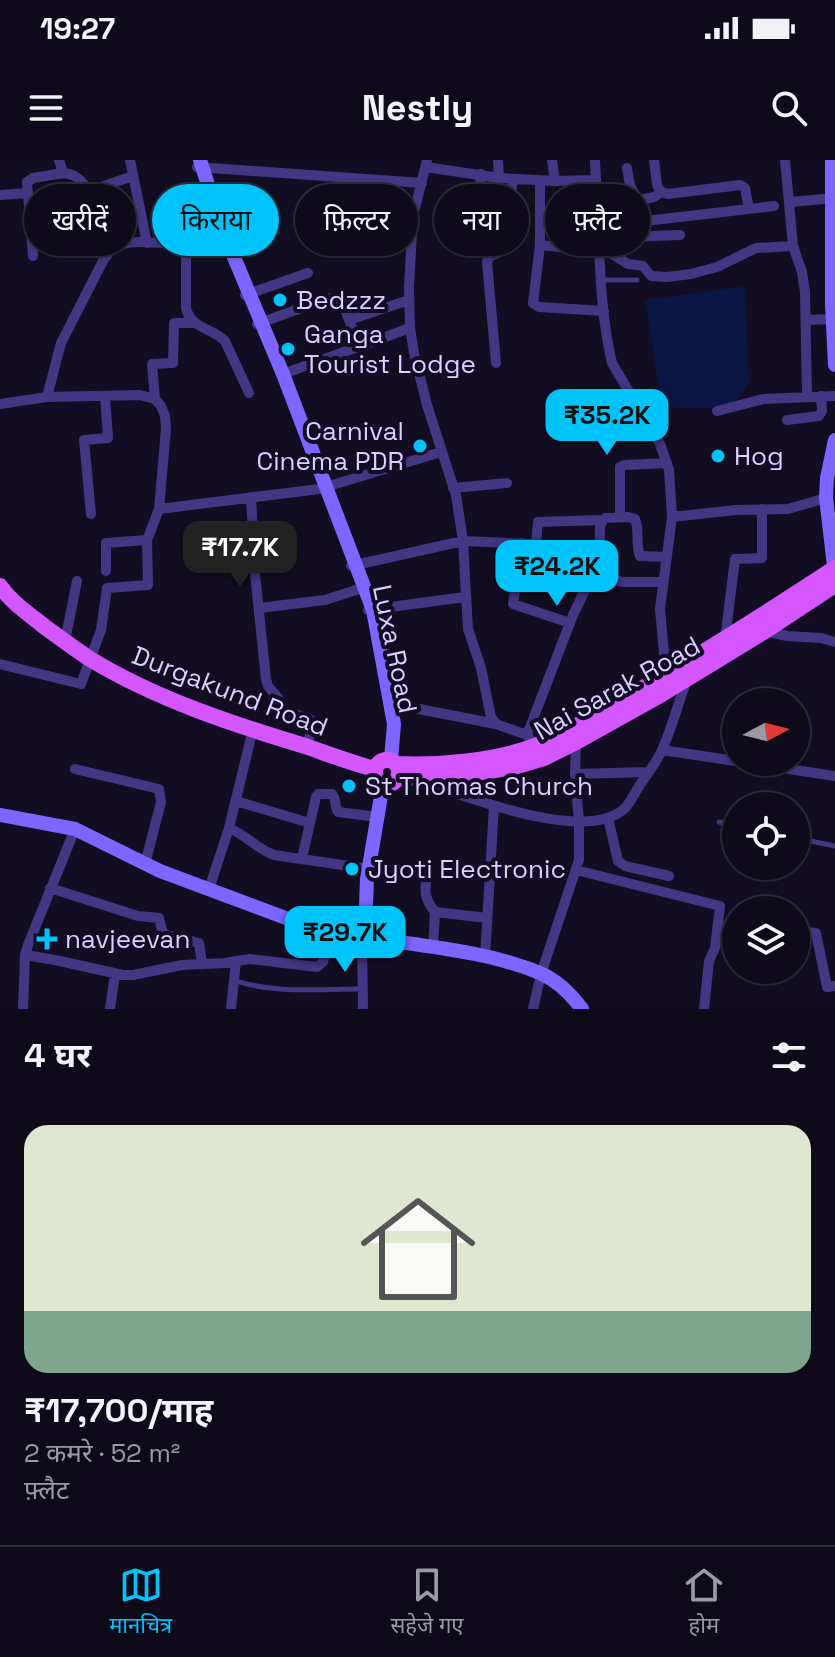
<!DOCTYPE html>
<html lang="hi">
<meta charset="utf-8">
<style>
body{margin:0;font-family:"Space Grotesk","Noto Sans Devanagari",sans-serif;background:#1c1827;color:#f1f3f6;height:100vh;display:flex;flex-direction:column;font-size:30px;white-space:nowrap}
*{box-sizing:border-box;margin:0}
p{font-size:26px;color:#9b9aa2}
.icon{flex:none;width:44px;height:44px;fill:none;stroke:currentColor;stroke-width:2;stroke-linecap:round;stroke-linejoin:round}
.map{position:relative;height:849px;overflow:hidden}
.details{display:flex;flex-direction:column;background:#0e0a1a;flex:1}
.details>*{flex:none}
.guide{position:absolute;left:24px;top:24px;width:788px;height:72px;display:flex;gap:16px}
.needle{width:52px;rotate:83deg}
.buttons{position:absolute;left:722px;top:528px;display:grid;gap:16px}
.buttons a{display:grid;place-items:center;width:88px;height:88px;border-radius:50%;background:#0e0a1a;box-shadow:0 2px 6px #0004,0 0 0 2px #2e2b39;font-size:40px}
.price{position:absolute;translate:-50% -68px;padding:0 18px;border-radius:16px;background:#00c3fa;color:#111;font-size:26px;line-height:52px;filter:drop-shadow(0 2px 4px #0008)}
.price::after{content:'';position:absolute;left:50%;top:48px;width:24px;height:18px;margin-left:-12px;background:inherit;clip-path:polygon(0 0,100% 0,50% 100%)}
.price.on{background:#222;color:#fff}
ul{padding:0;list-style:none}
li{display:grid;align-content:center;gap:16px;height:424px;padding:0 24px}
li span{display:grid;place-items:center;height:248px;border-radius:24px;color:#555}
li>.icon{margin-inline-start:auto}
span .icon{width:144px;height:144px;fill:#fffc;stroke-width:1}
li b{font-size:34px}
h2{display:flex;justify-content:space-between;align-items:center;height:96px;padding:0 24px;font-size:34px}
.chip{padding:0 28px;border-radius:36px;background:#0e0a1a;box-shadow:0 2px 6px #0004,0 0 0 2px #2e2b39;font-size:28px;line-height:72px}
.chip.on{background:#00c3fa;color:#111}
.status{display:flex;justify-content:space-between;align-items:center;height:56px;padding:0 40px;background:#0e0a1a;direction:ltr}
.status svg{height:22px;fill:currentColor}
header{display:flex;justify-content:space-between;align-items:center;height:104px;padding:0 24px;background:#0e0a1a;font-size:36px;font-weight:700}
.menu{display:flex;justify-content:space-around;align-items:center;height:112px;border-top:2px solid #2e2b39;background:#0e0a1a;font-size:22px;color:#9b9aa2}
.menu a{display:grid;justify-items:center;gap:4px}
.menu .on{color:#00c3fa}
.map>svg:first-child{display:block}
.water{fill:#081641}
.lines{fill:none;stroke-linecap:round;stroke-linejoin:round}
.lane{stroke:#433783;stroke-width:5}
.street{stroke:#433783;stroke-width:10}
.secondary{stroke:#7c66ff;stroke-width:14}
.primary{stroke:#d456ff;stroke-width:16}
.poi-dot{fill:#00c3fa;stroke:#130d23;stroke-width:3}
.labels{text-anchor:middle;dominant-baseline:central;stroke-width:8;stroke-linejoin:round;paint-order:stroke}
.poi-label{font-size:26px;fill:#dacfff;stroke:#130d23;text-anchor:start}
.street-label{font-size:26px;fill:#dacfff;stroke:#130d23}
</style>
<div class="status"><b>19:27</b><svg viewBox="0 0 49 12"><path d="M0 12V9h3v3zM5 12V6h3v6zM10 12V3h3v9zM15 12V0h3v12zM26 1h20v11H26zM47 4h2v5h-2z"/></svg></div>
<header><svg class="icon" aria-label="menu" viewBox="0 0 24 24"><path d="M4 6h16M4 12h16M4 18h16"/></svg>Nestly<svg class="icon" aria-label="search" viewBox="0 0 24 24"><circle cx="10" cy="10" r="6"/><path d="M15 15l6 6"/></svg></header>
<div class="map">
<svg width="835" height="849" viewBox="0 0 835 849">
<rect width="100%" height="100%" fill="#130d23"/>
<path class="water" d="M745,126L749,223L732,248H662L645,140Z"/>
<g class="lines">
<path class="lane" d="M602,120H637
M719,662L736,666
M796,678L835,686
M233,820C273,834 320,829 361,829"/>
<path class="street" d="M59,0L63,13C68,14 72,14 76,17C94,27 104,71 111,90
M130,0L147,83
M427,0L414,52L412,71L409,128L410,168L414,193L427,245L456,335L463,381L468,469L481,508L491,557L496,564L527,575L538,590
M498,0L499,18
M552,0L555,21
M595,0L596,20
M654,0L657,25L661,32L668,34L740,25L745,28L749,49
M785,0L793,86L802,112L805,132L807,237
M197,7L422,23
M426,7L499,18L555,21L596,20C600,81 598,144 612,203L660,284L669,310L672,357L660,449L666,515
M627,8L630,26L638,39
M481,14L475,76C479,88 492,88 503,90
M540,21V85
M104,26L133,16
M661,32L654,37L635,41L634,57L637,62L774,46
M0,35L27,33
M790,42L835,38
M599,78L680,75
M186,85V148C191,169 211,167 225,181L249,233
M33,96L27,22L33,18L63,13
M245,135L308,113
M604,151L539,147L533,143L540,85L600,91L612,94L628,104L643,106L651,116L667,117L691,114L717,107L756,88L793,86
M349,160L409,140
M806,160L833,159
M257,164L326,139L336,138L343,144L359,186
M496,203L487,102L490,96L500,92L504,85L513,19
M283,214L410,168
M155,239L152,204L173,203L174,163H193
M0,244L47,237L61,183L104,99C106,97 110,91 112,89C127,77 167,84 186,85C190,67 191,50 205,37
M717,251L763,239L835,236
M787,260L819,256L822,251L821,236
M453,328L507,323
M251,337L255,414L266,519L268,526L278,538L282,550L308,558L312,561V567L307,587
M159,349L319,329L441,292
M91,354L84,280L108,278L105,236
M620,357V307L625,305L667,303
M672,357L736,350L788,349L826,338
M522,383L513,444L570,463
M536,384L538,362L603,360
M351,406L463,381L555,385L559,388L560,397
M106,411V383L147,380
M599,418L600,367L603,360L605,358L628,357L635,359C640,371 635,384 640,396L667,397
M259,448L325,440L359,429
M368,450L465,437
M765,471L787,476L821,478L835,482
M725,479L735,399L762,398V349
M65,481L77,421
M0,504L81,524L101,470L107,428L148,425L147,380L159,349L166,269L165,256L161,246L155,239L140,235L47,237
M414,548L496,564
M527,575L573,455L586,428L593,421L599,418L624,422H662
M662,590L835,616
M75,609L159,629L161,642L145,704
M575,614L648,612
M421,621C465,636 589,686 626,647C631,641 635,633 639,626C647,615 656,603 662,590C672,568 678,543 687,520
M236,641L310,663
M608,658L618,701L625,706L669,716
M229,668C246,675 257,689 274,695L369,709
M302,698L316,637L318,634H332C337,639 334,646 338,652L377,657
M428,707C426,727 421,735 435,752L433,788
M576,710L720,746L715,788L709,801L704,849
M50,728L138,756L159,758L163,774L199,783L202,804
M209,729L229,668L253,569
M435,752L487,758
M718,766L736,767
M796,771L816,773L827,827L835,826
M362,779L363,849
M25,795L55,800L123,815H133L182,805L225,803L250,799L317,807L323,802L331,773
M485,797L494,646
M23,849L25,795L28,785L75,669
M110,849L115,814
M231,849L236,801
M533,849L541,814L579,700V662L575,614L576,582"/>
<path class="secondary" d="M200,0L223,71L283,214L373,450L394,564L391,600
M832,0V144L835,205
M835,280L827,318L826,337L835,415
M0,655L75,669L160,711L318,770L362,779L365,773L367,719L383,624
M364,777C421,786 487,791 540,813C558,821 571,834 582,849"/>
<path class="primary" d="M0,426C12,443 29,454 45,467C60,478 75,489 90,499C156,539 232,564 305,586C328,594 351,603 375,609
M375 612a12 12 0 1 1 24 0a12 12 0 1 1-24 0Z
M396,604C439,606 495,601 535,586C566,574 594,556 622,540C695,499 765,454 835,408
M398,618L452,616L489,611L517,606L544,598L576,582L662,534L765,471L835,425"/>
</g>
<g class="poi-dot">
<circle cx="280" cy="140" r="8"/>
<circle cx="288" cy="189" r="8"/>
<circle cx="420" cy="286" r="8"/>
<circle cx="718" cy="296" r="8"/>
<circle cx="349" cy="626" r="8"/>
<circle cx="352" cy="709" r="8"/>
<path d="M43 767h8v8h8v8h-8v8h-8v-8h-8v-8h8z"/>
</g>
<g class="labels">
<g class="poi-label">
<text x="296" y="140">Bedzzz</text>
<text x="304" y="174">Ganga<tspan x="304" dy="30">Tourist Lodge</tspan></text>
<text x="404" y="271" text-anchor="end">Carnival<tspan x="404" dy="30">Cinema PDR</tspan></text>
<text x="734" y="296">Hog</text>
<text x="365" y="626">St Thomas Church</text>
<text x="368" y="709">Jyoti Electronic</text>
<text x="65" y="779">navjeevan</text>
</g>
<g class="street-label">
<text transform="translate(395 489) rotate(78)">Luxa Road</text>
<text transform="translate(617 528) rotate(-29)">Nai Sarak Road</text>
<text transform="translate(230 531) rotate(21)">Durgakund Road</text>
</g>
</g>
</svg>
<div class="buttons">
<a><svg class="needle" viewBox="-14 -14 28 28"><path d="M0-13l5 13h-10z" fill="#e53935"/><path d="M0 13l5-13h-10z" fill="#9b9aa2"/></svg></a>
<a><svg class="icon" aria-label="locate" viewBox="0 0 24 24"><circle cx="12" cy="12" r="6"/><path d="M12 2v4M12 18v4M2 12h4M18 12h4"/></svg></a>
<a><svg class="icon" aria-label="layers" viewBox="0 0 24 24"><path d="M12 4l9 5-9 5-9-5zM3 14l9 5 9-5"/></svg></a>
</div>
<b class="price" style="left:607px;top:297px">₹35.2K</b>
<b class="price on" style="left:240px;top:429px">₹17.7K</b>
<b class="price" style="left:557px;top:448px">₹24.2K</b>
<b class="price" style="left:345px;top:814px">₹29.7K</b>
<div class="guide">
<a class="chip">खरीदें</a>
<a class="chip on">किराया</a>
<a class="chip">फ़िल्टर</a>
<a class="chip">नया</a>
<a class="chip">फ़्लैट</a>
</div>
</div>
<section class="details">
<h2>4 घर<svg class="icon" aria-label="filters" viewBox="0 0 24 24"><path d="M4 7h16M4 17h16"/><circle cx="9" cy="7" r="2"/><circle cx="15" cy="17" r="2"/></svg></h2>
<ul>
<li><span style="background:linear-gradient(#dfe7d0 75%,#7fa58c 0)"><svg class="icon" aria-label="home" viewBox="0 0 24 24"><path d="M3 11l9-7 9 7M6 9v11h12V9"/></svg></span><div><b>₹17,700/माह</b><p>2 कमरे · 52 m²</p><p>फ़्लैट</p></div></li>
</ul>
</section>
<nav class="menu">
<a class="on"><svg class="icon" aria-label="map" viewBox="0 0 24 24"><path d="M3 6l6-2 6 2 6-2v14l-6 2-6-2-6 2zM9 4v14M15 6v14"/></svg>मानचित्र</a>
<a><svg class="icon" aria-label="saved" viewBox="0 0 24 24"><path d="M7 4h10v16l-5-4-5 4z"/></svg>सहेजे गए</a>
<a><svg class="icon" aria-label="home" viewBox="0 0 24 24"><path d="M3 11l9-7 9 7M6 9v11h12V9"/></svg>होम</a>
</nav>
